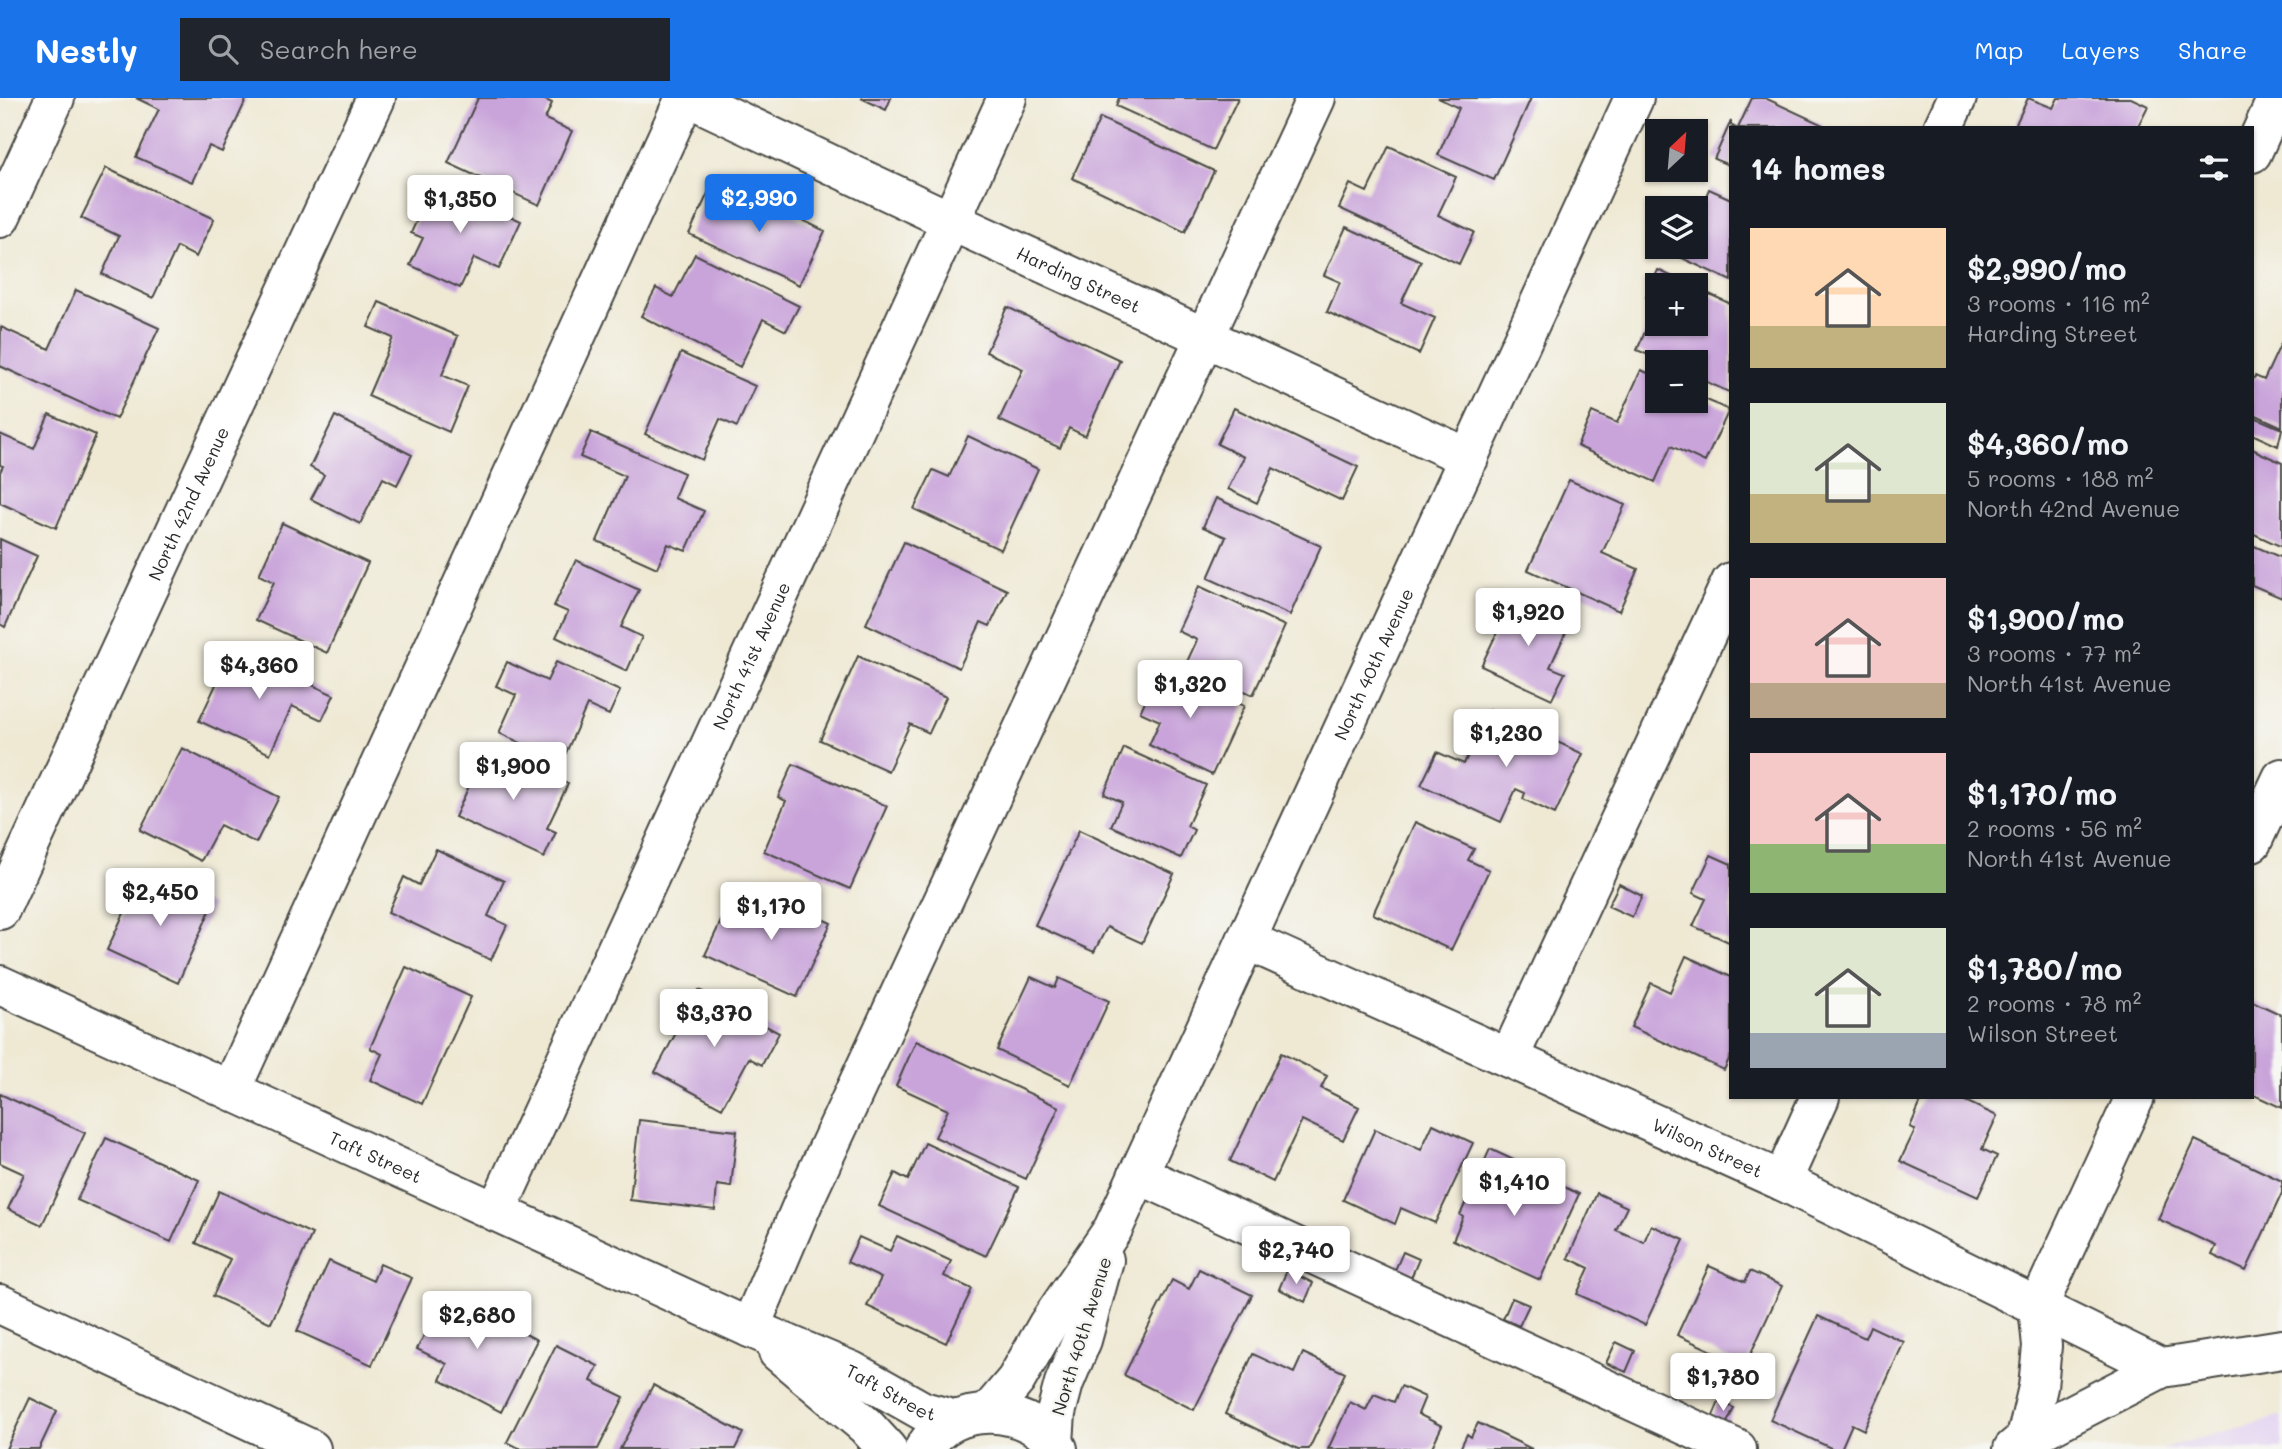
<!DOCTYPE html>
<meta charset="utf-8">
<style>
body{margin:0;font-family:Mali,sans-serif;background:#20242c;color:#f1f3f6;height:100vh;display:flex;flex-direction:column;font-size:26px;white-space:nowrap}
*{box-sizing:border-box;margin:0}
p{font-size:23px;color:#9ea1a6}
.icon{flex:none;width:38px;height:38px;fill:none;stroke:currentColor;stroke-width:2;stroke-linecap:round;stroke-linejoin:round}
.map{position:relative;flex:1;overflow:hidden}
.panel{position:absolute;left:1729px;top:28px;width:525px;height:973px;display:flex;flex-direction:column;background:#171b24;border-radius:0px;box-shadow:0 2px 5px #0004}
.panel>*{flex:none}
.needle{width:46px;rotate:26deg}
.controls{position:absolute;left:1645px;top:21px;display:grid;gap:14px}
.controls a{display:grid;place-items:center;width:63px;height:63px;border-radius:0px;background:#171b24;box-shadow:0 2px 5px #0004;font-size:35px}
.price{position:absolute;translate:-50% -60px;padding:0 16px;border-radius:7px;background:#fff;color:#222;font-size:23px;line-height:46px;filter:drop-shadow(0 2px 4px #0008)}
.price::after{content:'';position:absolute;left:50%;top:42px;width:21px;height:16px;margin-left:-10px;background:inherit;clip-path:polygon(0 0,100% 0,50% 100%)}
.price.current{background:#1a73e8;color:#fff}
ul{padding:0;list-style:none}
li{display:flex;align-items:center;gap:21px;height:175px;padding:0 21px}
li span{display:grid;place-items:center;flex:none;width:196px;height:140px;border-radius:0px;color:#555}
li>.icon{margin-inline-start:auto}
span .icon{width:84px;height:84px;fill:#fffc;stroke-width:1}
li b{font-size:30px}
h2{display:flex;justify-content:space-between;align-items:center;height:84px;padding:0 21px;font-size:30px}
header{display:flex;align-items:center;gap:42px;box-sizing:border-box;height:98px;padding:0 35px;background:#1a73e8;color:#fff}
header strong{font-size:33px}
nav{display:flex;gap:38px;margin-inline-start:auto;font-size:24px}
.search{width:490px;height:63px;background:#20242c;display:flex;align-items:center;gap:18px;box-sizing:border-box;padding:0 24px;border-radius:0px;color:#9ea1a6;font-size:26px}
.map>svg:first-child{display:block}
.built{fill:#e3d3f2}
.building{fill:#c9a4da}
.lines{fill:none;stroke-linecap:round;stroke-linejoin:round}
.minor-casing{stroke:#484844;stroke-width:42}
.minor{stroke:#fff;stroke-width:38}
.labels{text-anchor:middle;dominant-baseline:central;stroke-width:5;stroke-linejoin:round;paint-order:stroke}
.street-label{font-size:18px;fill:#2b2b2b;stroke:#f6f6f2}
</style>
<header>
<strong>Nestly</strong>
<div class="search"><svg class="icon" aria-label="search" viewBox="0 0 24 24"><circle cx="10" cy="10" r="6"/><path d="M15 15l6 6"/></svg>Search here</div>
<nav><a>Map</a><a>Layers</a><a>Share</a></nav>
</header>
<div class="map">
<svg width="2282" height="1351" viewBox="0 0 2282 1351">
<rect width="100%" height="100%" fill="#f6f6f2"/>
<filter id="ink" filterUnits="userSpaceOnUse"><feTurbulence type="fractalNoise" baseFrequency=".0143" numOctaves="2"/><feDisplacementMap in="SourceGraphic" scale="14" xChannelSelector="R" yChannelSelector="G"/><feConvolveMatrix kernelMatrix="1 2 1 2 8 2 1 2 1" color-interpolation-filters="sRGB"/></filter>
<filter id="wash" filterUnits="userSpaceOnUse"><feTurbulence type="fractalNoise" baseFrequency=".00686" numOctaves="4" result="noise"/><feDisplacementMap in="SourceGraphic" scale="28" xChannelSelector="R" yChannelSelector="G"/><feGaussianBlur stdDeviation="1.57" result="paint"/><feColorMatrix in="noise" values="0 0 0 0 0 0 0 0 0 0 0 0 0 0 0 0 0 1.4 0 .05"/><feComposite in="paint" operator="in"/></filter>
<g filter="url(#wash)">
<rect width="100%" height="100%" fill="#efe9d4"/>
<path class="built" d="M2282,1318V1351H2160Z"/>
<g id="blocks">
<path class="building" d="M136,0H247L222,54L209,48L192,84L136,59L159,11Z
M478,0H541L552,5L545,21L572,33L539,107L448,65Z
M861,0H891L886,12Z
M1119,0H1238L1213,52L1116,8Z
M1438,0H1531L1494,82L1438,57L1459,10Z
M1752,0H1765L1823,27L1822,30H1738Z
M2028,0L2053,10L2058,0H2131L2148,8L2137,30H2014Z
M1100,20L1214,73L1185,134L1072,80Z
M1731,23V27L1736,30H1731V68L1714,61Z
M1389,48L1456,79L1438,117L1474,134L1459,166L1339,110L1350,86L1367,94Z
M106,70L214,121L196,159L177,149L153,200L102,176L119,138L81,120Z
M434,84L521,123L499,171L474,160L460,190L410,167L423,140L411,135Z
M735,90L825,133L799,187L689,136L708,95L727,105Z
M1709,91L1731,101V183L1669,154L1671,149H1696V120Z
M1346,129L1421,163L1401,205L1435,220L1419,256L1327,214L1340,184L1324,177Z
M695,156L799,208L786,233L763,221L740,269L641,218L656,190L673,199Z
M1658,172L1690,187H1657V204L1646,199Z
M1696,190L1731,206V295L1696,279V264H1664L1637,252L1652,218L1657,221V226H1696Z
M76,192L159,230L116,321L0,268L1,229L49,251Z
M379,204L458,238L442,277L468,288L449,334L368,298L393,240L368,229Z
M1007,209L1120,262L1085,338L1069,330L1060,350L999,322L1023,271L986,254Z
M2282,243V329L2252,315V283L2255,278L2264,282Z
M681,255L755,288L737,329L720,321L702,362L645,336Z
M1641,272L1657,279V303H1696V297L1729,312L1705,364L1671,348L1655,384L1577,348L1592,314L1617,325Z
M1234,310L1358,369L1342,403L1273,370L1257,405L1228,391L1244,359L1217,346Z
M49,316L96,337L56,430L0,405V374L3,368L0,367V336L34,351Z
M335,318L412,357L397,387L383,380L360,426L311,401L324,377L310,369Z
M2252,318L2282,331L2278,348L2252,336Z
M591,334L684,375L674,400L704,413L686,453L668,446L657,470L597,443L625,378L580,359Z
M968,338L1038,371L1001,452L914,411L933,372L949,379Z
M2252,351L2282,365V449L2252,435Z
M1569,382L1625,407L1602,455L1638,471L1619,513L1528,472Z
M1216,400L1321,448L1290,517L1208,480L1226,439L1203,429Z
M282,425L368,465L327,555L256,522L274,484L259,477Z
M0,441L37,458L5,529L0,526Z
M904,444L1007,492L990,528L981,524L959,570L866,526Z
M2252,447L2282,460V500L2252,487Z
M576,462L639,492L621,529L642,539L627,573L556,539L568,514L554,508Z
M1199,488L1285,528L1253,597L1186,566L1197,542L1178,533Z
M1514,499L1570,525L1550,569L1565,575L1552,601L1481,568Z
M233,550L334,597L322,622L292,608L270,656L199,623Z
M858,558L946,599L929,635L910,626L888,673L820,642Z
M507,564L547,583L556,564L620,593L609,617L587,607L562,664L499,635L516,597L496,588Z
M1161,569L1244,608L1212,677L1149,647L1160,623L1140,614Z
M1489,612L1583,656L1555,716L1523,701L1525,695L1516,691L1501,724L1421,687L1437,654L1464,666Z
M487,648L568,686L547,730L556,734L544,760L455,719Z
M182,650L279,699L256,745L220,727L201,763L140,732Z
M1124,650L1206,687L1187,728L1194,732L1181,760L1111,728L1122,704L1104,696Z
M793,666L887,708L850,791L764,753L786,703L778,699Z
M1415,724L1474,751L1468,762L1489,772L1451,852L1373,816Z
M1079,732L1174,776L1142,845L1107,829L1094,854L1035,827Z
M436,751L504,783L488,818L507,827L491,862L388,814L404,779L419,787Z
M1711,757L1731,766V845L1693,828L1706,801L1693,795Z
M142,776L212,808L178,885L107,852Z
M1619,786L1642,798L1632,819L1608,808Z
M753,789L831,825L797,899L705,857L723,819L736,826Z
M1686,858L1731,879V957L1724,972L1631,929L1651,885L1670,894Z
M406,869L471,899L422,1006L370,982L382,956L370,950Z
M1031,879L1055,890L1059,880L1109,903L1070,987L997,952Z
M699,892L779,935L762,967L749,960L722,1010L655,974Z
M2252,903L2282,917V1010L2252,996Z
M916,943L1059,1009L1026,1081L935,1039L948,1012L896,988Z
M1281,955L1327,978L1321,990L1359,1009L1343,1042L1302,1022L1273,1084L1230,1063Z
M0,996L85,1035L42,1127L8,1111L24,1076L0,1065Z
M1923,999H1957L1997,1018L1982,1051L1997,1058L1978,1099L1900,1063L1915,1032L1910,1029Z
M639,1022L737,1033L731,1089L717,1087L715,1112L630,1102Z
M1433,1026L1473,1045L1435,1125L1401,1110L1395,1126L1343,1102L1375,1031L1421,1052Z
M106,1040L199,1082L171,1144L77,1102Z
M2195,1042L2282,1083V1095L2246,1173L2212,1157L2216,1148L2158,1121Z
M925,1045L1019,1089L986,1158L879,1108L895,1075L908,1082Z
M1490,1051L1520,1065L1510,1087L1538,1099L1546,1080L1579,1096L1540,1182L1453,1142L1463,1119L1460,1117Z
M219,1093L312,1136L271,1225L213,1198L230,1161L196,1145Z
M1597,1095L1627,1109L1616,1132L1644,1144L1651,1127L1684,1142L1645,1227L1577,1196L1589,1170L1568,1160Z
M897,1138L951,1163L944,1178L972,1191L946,1245L867,1208L881,1180L847,1164L859,1139L890,1153Z
M1403,1154L1419,1161L1411,1180L1395,1172Z
M329,1163L373,1183L380,1166L412,1180L372,1267L297,1233Z
M1709,1168L1745,1184L1750,1173L1782,1188L1745,1268L1677,1237Z
M1199,1171L1252,1197L1194,1312L1124,1277L1172,1182L1189,1191Z
M1287,1172L1313,1185L1305,1204L1279,1191Z
M446,1195L537,1242L501,1314L440,1282L447,1266L417,1251Z
M1512,1200L1529,1207L1519,1228L1503,1221Z
M1818,1218L1865,1240L1870,1228L1904,1244L1864,1332L1852,1326L1841,1351H1833L1770,1322Z
M1616,1244L1635,1253L1626,1274L1606,1265Z
M556,1247L598,1268L591,1283L624,1299L598,1351H521L507,1344Z
M1303,1255L1345,1275L1309,1351H1298L1225,1316L1253,1256L1294,1275Z
M653,1287L743,1335L735,1351H620Z
M1401,1288L1425,1299L1418,1316L1442,1328L1431,1351H1328L1350,1304L1366,1312L1374,1296L1394,1304Z
M30,1300L57,1313L39,1351H6Z
M1719,1303L1734,1310L1726,1327L1712,1320Z
M1478,1325L1532,1351H1460L1467,1336L1471,1339Z"/>
</g>
</g>
<g filter="url(#ink)">
<use href="#blocks" fill-opacity="0" stroke="#484844" stroke-width="2"/>
<g class="lines">
<g class="minor-casing">
<g id="minor">
<path id="s1" d="M690,0L951,123L1469,360"/>
<path d="M1943,30L1957,0"/>
<path d="M2252,55L2277,0"/>
<path d="M0,120L55,0"/>
<path d="M2252,744L2282,680"/>
<path id="s2" d="M0,812L376,0"/>
<path id="s3" d="M1246,842L1782,1083L2162,1270"/>
<path id="s4" d="M0,887L750,1230L852,1273L923,1313L956,1322"/>
<path d="M1509,960L1731,484"/>
<path d="M231,992L685,0"/>
<path d="M1138,1076L1737,1351"/>
<path d="M1782,1083L1820,999"/>
<path id="s5" d="M496,1114L1007,0"/>
<path d="M0,1206L311,1351"/>
<path d="M750,1230L806,1098L1316,0"/>
<path d="M778,1254L866,1328L887,1351"/>
<path id="s6" d="M988,1315L1016,1282L1048,1226L1113,1131L1634,0"/>
<path d="M2026,1340L2038,1289L2042,1248L2038,1209L2135,999"/>
<path d="M1054,1345L1056,1315L1064,1285L1082,1242L1104,1162"/>
<path d="M924,1351C952,1302 1029,1306 1058,1351"/>
<path d="M2013,1351L2026,1340L2162,1270L2282,1251"/>
</g>
</g>
<use href="#minor" class="minor"/>
</g>
</g>
<g class="labels">
<g class="street-label">
<text stroke="none"><textPath href="#s1" startOffset="429">Harding Street</textPath></text>
<text stroke="none"><textPath href="#s2" startOffset="448">North 42nd Avenue</textPath></text>
<text stroke="none"><textPath href="#s5" startOffset="612">North 41st Avenue</textPath></text>
<text stroke="none"><textPath href="#s6" startOffset="845">North 40th Avenue</textPath></text>
<text stroke="none"><textPath href="#s3" startOffset="506">Wilson Street</textPath></text>
<text stroke="none"><textPath href="#s4" startOffset="413">Taft Street</textPath></text>
<text transform="translate(1081 1238) rotate(-73)">North 40th Avenue</text>
<text stroke="none"><textPath href="#s4" startOffset="980">Taft Street</textPath></text>
</g>
</g>
</svg>
<div class="controls">
<a><svg class="needle" viewBox="-14 -14 28 28"><path d="M0-13l5 13h-10z" fill="#e53935"/><path d="M0 13l5-13h-10z" fill="#9ea1a6"/></svg></a>
<a><svg class="icon" aria-label="layers" viewBox="0 0 24 24"><path d="M12 4l9 5-9 5-9-5zM3 14l9 5 9-5"/></svg></a>
<a>+</a>
<a>−</a>
</div>
<b class="price current" style="left:759px;top:136px">$2,990</b>
<b class="price" style="left:460px;top:137px">$1,350</b>
<b class="price" style="left:1528px;top:550px">$1,920</b>
<b class="price" style="left:259px;top:603px">$4,360</b>
<b class="price" style="left:1190px;top:622px">$1,320</b>
<b class="price" style="left:1506px;top:671px">$1,230</b>
<b class="price" style="left:513px;top:704px">$1,900</b>
<b class="price" style="left:160px;top:830px">$2,450</b>
<b class="price" style="left:771px;top:844px">$1,170</b>
<b class="price" style="left:714px;top:951px">$3,370</b>
<b class="price" style="left:1514px;top:1120px">$1,410</b>
<b class="price" style="left:1296px;top:1188px">$2,740</b>
<b class="price" style="left:477px;top:1253px">$2,680</b>
<b class="price" style="left:1723px;top:1315px">$1,780</b>
<section class="panel">
<h2>14 homes<svg class="icon" aria-label="filters" viewBox="0 0 24 24"><path d="M4 7h16M4 17h16"/><circle cx="9" cy="7" r="2"/><circle cx="15" cy="17" r="2"/></svg></h2>
<ul>
<li><span style="background:linear-gradient(#ffd9b3 70%,#c2b280 0)"><svg class="icon" aria-label="home" viewBox="0 0 24 24"><path d="M3 11l9-7 9 7M6 9v11h12V9"/></svg></span><div><b>$2,990/mo</b><p>3 rooms · 116 m²</p><p>Harding Street</p></div></li>
<li><span style="background:linear-gradient(#dfe7d0 65%,#c2b280 0)"><svg class="icon" aria-label="home" viewBox="0 0 24 24"><path d="M3 11l9-7 9 7M6 9v11h12V9"/></svg></span><div><b>$4,360/mo</b><p>5 rooms · 188 m²</p><p>North 42nd Avenue</p></div></li>
<li><span style="background:linear-gradient(#f6c9c9 75%,#b9a48a 0)"><svg class="icon" aria-label="home" viewBox="0 0 24 24"><path d="M3 11l9-7 9 7M6 9v11h12V9"/></svg></span><div><b>$1,900/mo</b><p>3 rooms · 77 m²</p><p>North 41st Avenue</p></div></li>
<li><span style="background:linear-gradient(#f6c9c9 65%,#8fb573 0)"><svg class="icon" aria-label="home" viewBox="0 0 24 24"><path d="M3 11l9-7 9 7M6 9v11h12V9"/></svg></span><div><b>$1,170/mo</b><p>2 rooms · 56 m²</p><p>North 41st Avenue</p></div></li>
<li><span style="background:linear-gradient(#dfe7d0 75%,#9aa5b1 0)"><svg class="icon" aria-label="home" viewBox="0 0 24 24"><path d="M3 11l9-7 9 7M6 9v11h12V9"/></svg></span><div><b>$1,780/mo</b><p>2 rooms · 78 m²</p><p>Wilson Street</p></div></li>
</ul>
</section>
</div>
